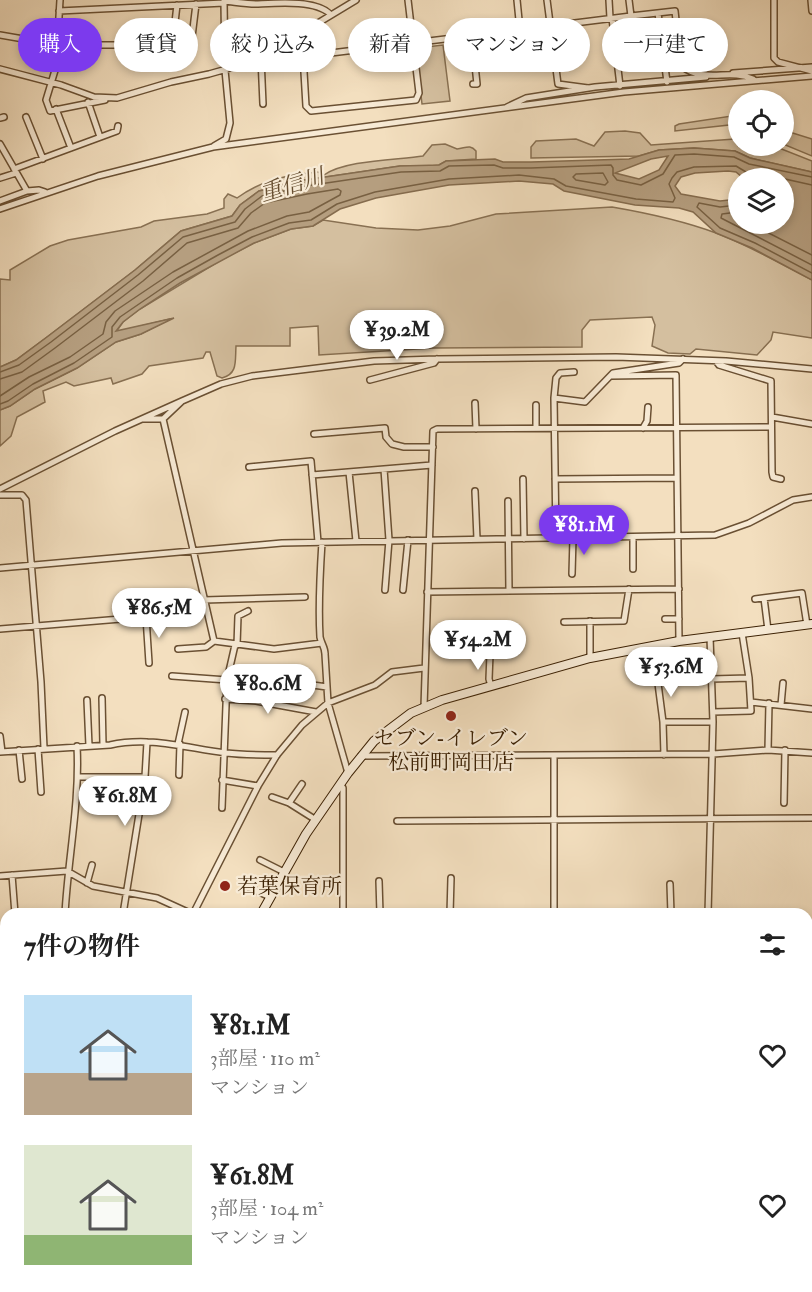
<!DOCTYPE html>
<html lang="ja">
<meta charset="utf-8">
<style>
body{margin:0;font-family:"IM FELL Double Pica","Noto Serif JP",serif;background:#f2f2f2;color:#222;height:100vh;display:flex;flex-direction:column;font-size:22px;white-space:nowrap}
*{box-sizing:border-box;margin:0}
p{font-size:20px;color:#767676}
.icon{flex:none;width:33px;height:33px;fill:none;stroke:currentColor;stroke-width:2;stroke-linecap:round;stroke-linejoin:round}
.map{position:relative;flex:1;overflow:hidden}
.drawer{position:absolute;left:0px;top:908px;width:813px;height:386px;display:flex;flex-direction:column;background:#fff;border-radius:18px 18px 0 0;box-shadow:0 3px 9px #0003}
.drawer>*{flex:none}
.guide{position:absolute;left:18px;top:18px;width:777px;height:54px;display:flex;gap:12px}
.tools{position:absolute;left:728px;top:90px;display:grid;gap:12px}
.tools a{display:grid;place-items:center;width:66px;height:66px;border-radius:50%;background:#fff;box-shadow:0 3px 9px #0003;font-size:30px}
.price{position:absolute;translate:-50% -51px;padding:0 14px;border-radius:21px;background:#fff;color:#222;font-size:20px;line-height:39px;filter:drop-shadow(0 2px 3px #0008)}
.price::after{content:'';position:absolute;left:50%;top:36px;width:18px;height:14px;margin-left:-9px;background:inherit;clip-path:polygon(0 0,100% 0,50% 100%)}
.price.on{background:#7c3aed;color:#fff}
ul{padding:0;list-style:none}
li{display:flex;align-items:center;gap:18px;height:150px;padding:0 24px}
li span{display:grid;place-items:center;flex:none;width:168px;height:120px;border-radius:0px;color:#555}
li>.icon{margin-inline-start:auto}
span .icon{width:72px;height:72px;fill:#fffc;stroke-width:1}
li b{font-size:26px}
h2{display:flex;justify-content:space-between;align-items:center;height:72px;padding:0 24px;font-size:26px}
.chip{padding:0 21px;border-radius:27px;background:#fff;box-shadow:0 3px 9px #0003;font-size:21px;line-height:54px}
.chip.on{background:#7c3aed;color:#fff}
.map>svg:first-child{display:block}
.green{fill:#d4bf9f;stroke:#887052;stroke-width:1.5}
.water{fill:#b59e7f;stroke:#856c4e;stroke-width:1.5;fill-rule:evenodd}
.lines{fill:none;stroke-linecap:round;stroke-linejoin:round}
.shore{stroke:#786042;stroke-width:1.5}
.river{stroke:#b59e7f;stroke-width:10}
.minor-casing{stroke:#6a5033;stroke-width:8}
.tertiary-casing{stroke:#6a5033;stroke-width:9}
.secondary-casing{stroke:#3c2104;stroke-width:10}
.minor{stroke:#f7ead5;stroke-width:5}
.tertiary{stroke:#f7ead5;stroke-width:7}
.secondary{stroke:#f7ead5;stroke-width:8}
.poi-dot{fill:#8f2418;stroke:#f7ead5;stroke-width:2}
.labels{text-anchor:middle;dominant-baseline:central;stroke-width:4.5;stroke-linejoin:round;paint-order:stroke}
.poi-label{font-size:21px;fill:#3c2104;stroke:#f7ead5}
.water-label{font-size:22px;font-style:italic;fill:#664d2f;stroke:#f7ead5}
</style>
<div class="map">
<svg width="812" height="1292" viewBox="0 0 812 1292">
<rect width="100%" height="100%" fill="#f3dfbf"/>
<filter id="stains"><feTurbulence type="fractalNoise" baseFrequency=".00333" numOctaves="4"/><feColorMatrix values="0 0 0 0 .2 0 0 0 0 .09 0 0 0 0 .02 0 0 0 .5 -.17"/></filter>
<radialGradient id="worn" r=".72"><stop offset=".6" stop-color="#630" stop-opacity="0"/><stop offset="1" stop-color="#630" stop-opacity=".3"/></radialGradient>
<path class="green" d="M443,45L450,101L422,104L416,52L418,48Z
M738,115V124L675,131V126L679,124Z
M783,130L812,139V156L783,144Z
M625,131L640,133L651,145L735,139H738V146H774L812,161V172L750,158L735,151L694,148L659,150L639,156L531,158V147L536,141L576,139L594,146L605,132Z
M445,144L457,149C466,148 470,144 476,151V159L446,161L439,165L430,166H400L305,180L259,191L240,205L232,216L181,231L135,270L47,337L16,360L0,367V279L10,280V270L50,246L68,240L141,227L154,221L207,214L224,208V199L228,194L237,198C263,179 288,175 318,172L324,175C345,160 397,160 423,156L432,145Z
M612,207C647,213 681,220 716,233C749,245 780,264 812,280V338L773,332L771,340L757,355L696,349L690,354L668,353L652,346L655,325L652,317L590,320L582,330V347L434,348L319,355L318,326L290,328V346H236C235,361 238,374 222,378L217,376L210,352H206L203,358L149,366L142,374L113,384L111,378L74,386L66,382L43,391L45,402L17,417L11,436L0,446V410L10,406L35,389L77,368L116,342L141,334L170,319L116,332L123,322L140,309L221,260L254,243L291,229L313,226L323,220L376,228L418,230L450,226L496,214Z"/>
<path class="water" d="M694,148L735,151L750,158L812,172V280L752,248L716,233L693,212L679,208L635,205L564,191L553,184L519,181L449,185L376,198L340,209L313,226L291,229L254,243L180,283L140,309L123,322L116,331L174,318L141,334L116,342L77,368L35,389L10,406L0,410V367L16,360L47,337L135,270L181,231L232,216L240,205L259,191L305,180L400,166L439,165L446,161L495,159L503,162H531L629,159L659,150ZM668,156L659,170L639,179L615,173L651,159ZM728,171L736,172L743,178H783V224H738V199L720,201L681,194L675,186L681,177L695,173Z"/>
<g class="lines">
<path class="shore" d="M603,173L608,182L605,185L576,180L573,177L576,174Z
M755,178L756,175L758,173L812,185
M738,205L720,207L699,203L697,207L720,228L755,243L812,273
M738,212L722,214L721,218L812,265
M751,224L812,255
M0,372L19,365L51,342L138,275L183,237L235,222L245,209L262,196L306,186L401,172L440,171L449,166L494,165L503,168H531L611,165L613,168V175L617,180L641,185L663,174L675,155L694,154L734,157L749,164L812,177
M0,379L22,372L55,348L143,281L187,243L238,228L251,213L265,203L307,194L338,189L341,191L340,195L309,212L287,216L248,231L173,272L115,311L106,322L103,334L70,357L29,377L0,396
M0,404L8,401L33,384L74,363L112,337V327L120,317L177,278L218,255L252,237L289,223L311,220L337,204L375,192L449,179L519,175L554,179L566,186L636,199L673,202L675,198L669,184L672,178L677,172L694,167L736,166L746,172L748,178"/>
<path class="river" d="M807,1019H812
M0,1158L6,1155"/>
<g class="minor-casing">
<path id="minor" d="M60,0L56,67L46,100L50,111L105,100
M517,0L520,30
M547,0L558,84L588,88
M609,0L610,18
M629,0L631,16L675,11L681,66C706,84 728,68 753,79
M774,0V58L778,62L812,71
M811,0L812,11
M224,1C235,2 246,4 258,4C278,3 316,0 330,14
M59,11L224,3
M658,13L667,82
M629,16L635,64
M612,18L620,86
M174,31L177,5
M0,35L58,45H142L186,51L191,45L196,4
M470,36L473,46L477,84H473
M270,52L280,56L331,53L631,16
M303,55L306,106L311,111L416,100L419,93L408,0
M261,58L263,104
M243,65L244,26
M0,69L61,85L94,97L117,98L171,82L209,74L255,61L356,0
M733,73L812,67
M88,102L100,137
M507,107L526,98L595,87L706,77
M56,109L71,148
M26,117L43,159
M0,118L4,117
M0,144L27,191L39,190L45,192
M214,146L226,139L230,123L225,70L224,2
M14,169L117,131L118,126
M0,178L16,173
M0,201L27,191
M0,209L98,176L213,147L624,92L812,76
M716,361L719,365L771,381L772,472L773,477L781,479
M611,376L676,375L679,641
M370,380L434,363L437,359
M554,398L585,402L613,373L679,363L683,359
M475,403L476,429
M536,405V428
M772,417L812,424
M143,419H163L181,402
M163,419L214,641L274,649L322,643
M643,428L647,421L648,407
M314,434L385,428L386,437L392,444L404,447H433
M249,467L311,461L318,542
M384,469L389,540L385,590
M349,472L356,541
M312,475L432,465
M523,479L524,539
M555,479L677,478
M0,489L115,431L182,401L221,384L252,376L374,361L437,359L616,357L726,361L812,369
M475,491L477,539
M0,495H22L26,500L41,682L44,748
M508,501L509,591
M607,509V538
M633,537V569
M556,538L554,398L556,378L560,373L574,372
M322,542C320,573 318,605 320,637C321,643 325,647 325,654L328,703L348,773
M0,568L282,543L715,535L749,523L793,500L812,497
M572,574L573,538
M403,590L408,540
M427,592L679,589
M764,598L768,630
M755,599L802,593L807,625
M204,600L305,597
M146,617L149,663
M665,619H679
M590,621V658
M564,622L624,621L629,589
M0,629L157,616L173,612L206,610
M237,645L238,616L248,611
M653,645L663,722L664,755
M178,649L206,647L214,641
M490,654L489,679L491,686
M229,671L263,678L327,687
M172,676L227,680
M711,679L749,678
M102,698L103,745
M225,699L256,701L316,712
M87,700L89,746
M751,702L812,709
M781,705L783,683
M424,707L433,431L437,429L771,427
M713,712L751,711L749,678L742,633
M663,722H713
M0,736L2,752
M178,744L185,712
M38,749L41,792
M19,750L22,779
M768,750L769,703
M0,752L110,745C150,736 186,748 226,753C243,755 260,755 277,755
M361,756L713,754L768,750L812,753
M179,775L180,744
M79,777H145
M222,780L258,786
M340,784L343,788V914
M272,797L289,803L316,820
M289,803L302,784
M784,803L785,750
M222,808L227,680L235,645
M397,821L812,818
M260,860L284,872
M12,875L15,914
M0,876L67,871L93,886L157,898L192,914
M379,881L380,914
M87,883L92,865
M670,884L671,914
M246,886L270,897
M65,914C68,858 80,802 77,746
M123,914L145,777L147,742
M193,914L258,786L277,755L302,725L328,703L375,685L392,672L424,668
M450,914L451,878
M554,914V755
M708,914L713,722L710,637
M807,928H812
M0,1003L6,1002
M807,1011H812
M807,1067H812
M811,1123L812,1104
M0,1177L6,1175
M6,1200L3,1207L6,1208
M807,1237H812
M517,1287V1292
M83,1292L84,1287
M273,1292L412,1288"/>
</g>
<g class="tertiary-casing">
<path id="tertiary" d="M0,1271L6,1272
M0,1280L6,1281
M807,1283H812
M52,1287L75,1292
M94,1287L119,1292
M126,1292L127,1287
M551,1292L716,1287
M761,1292L812,1290"/>
</g>
<g class="secondary-casing">
<path id="secondary" d="M261,914L306,834L348,773L374,741L411,713L442,700L590,658L679,641L812,624
M12,1292L16,1287"/>
</g>
<use href="#minor" class="minor"/>
<use href="#tertiary" class="tertiary"/>
<use href="#secondary" class="secondary"/>
</g>
<g class="poi-dot">
<circle cx="451" cy="716" r="6"/>
<circle cx="225" cy="886" r="6"/>
</g>
<g class="labels">
<g class="poi-label">
<text x="451" y="738">セブン-イレブン<tspan x="451" dy="24">松前町岡田店</tspan></text>
<text x="237" y="886" text-anchor="start">若葉保育所</text>
</g>
<g class="water-label">
<text transform="translate(292 185) rotate(-17)">重信川</text>
</g>
</g>
<rect width="100%" height="100%" filter="url(#stains)"/>
<rect width="100%" height="100%" fill="url(#worn)"/>
</svg>
<div class="tools">
<a><svg class="icon" aria-label="locate" viewBox="0 0 24 24"><circle cx="12" cy="12" r="6"/><path d="M12 2v4M12 18v4M2 12h4M18 12h4"/></svg></a>
<a><svg class="icon" aria-label="layers" viewBox="0 0 24 24"><path d="M12 4l9 5-9 5-9-5zM3 14l9 5 9-5"/></svg></a>
</div>
<b class="price" style="left:397px;top:361px">¥39.2M</b>
<b class="price on" style="left:584px;top:556px">¥81.1M</b>
<b class="price" style="left:159px;top:639px">¥86.5M</b>
<b class="price" style="left:478px;top:671px">¥54.2M</b>
<b class="price" style="left:671px;top:698px">¥53.6M</b>
<b class="price" style="left:268px;top:715px">¥80.6M</b>
<b class="price" style="left:125px;top:827px">¥61.8M</b>
<div class="guide">
<a class="chip on">購入</a>
<a class="chip">賃貸</a>
<a class="chip">絞り込み</a>
<a class="chip">新着</a>
<a class="chip">マンション</a>
<a class="chip">一戸建て</a>
</div>
<section class="drawer">
<h2>7件の物件<svg class="icon" aria-label="filters" viewBox="0 0 24 24"><path d="M4 7h16M4 17h16"/><circle cx="9" cy="7" r="2"/><circle cx="15" cy="17" r="2"/></svg></h2>
<ul>
<li><span style="background:linear-gradient(#bfe0f5 65%,#b9a48a 0)"><svg class="icon" aria-label="home" viewBox="0 0 24 24"><path d="M3 11l9-7 9 7M6 9v11h12V9"/></svg></span><div><b>¥81.1M</b><p>3部屋 · 110 m²</p><p>マンション</p></div><svg class="icon" aria-label="heart" viewBox="0 0 24 24"><path d="M12 20l-8-8c-3-5 5-10 8-4 3-6 11-1 8 4z"/></svg></li>
<li><span style="background:linear-gradient(#dfe7d0 75%,#8fb573 0)"><svg class="icon" aria-label="home" viewBox="0 0 24 24"><path d="M3 11l9-7 9 7M6 9v11h12V9"/></svg></span><div><b>¥61.8M</b><p>3部屋 · 104 m²</p><p>マンション</p></div><svg class="icon" aria-label="heart" viewBox="0 0 24 24"><path d="M12 20l-8-8c-3-5 5-10 8-4 3-6 11-1 8 4z"/></svg></li>
</ul>
</section>
</div>
